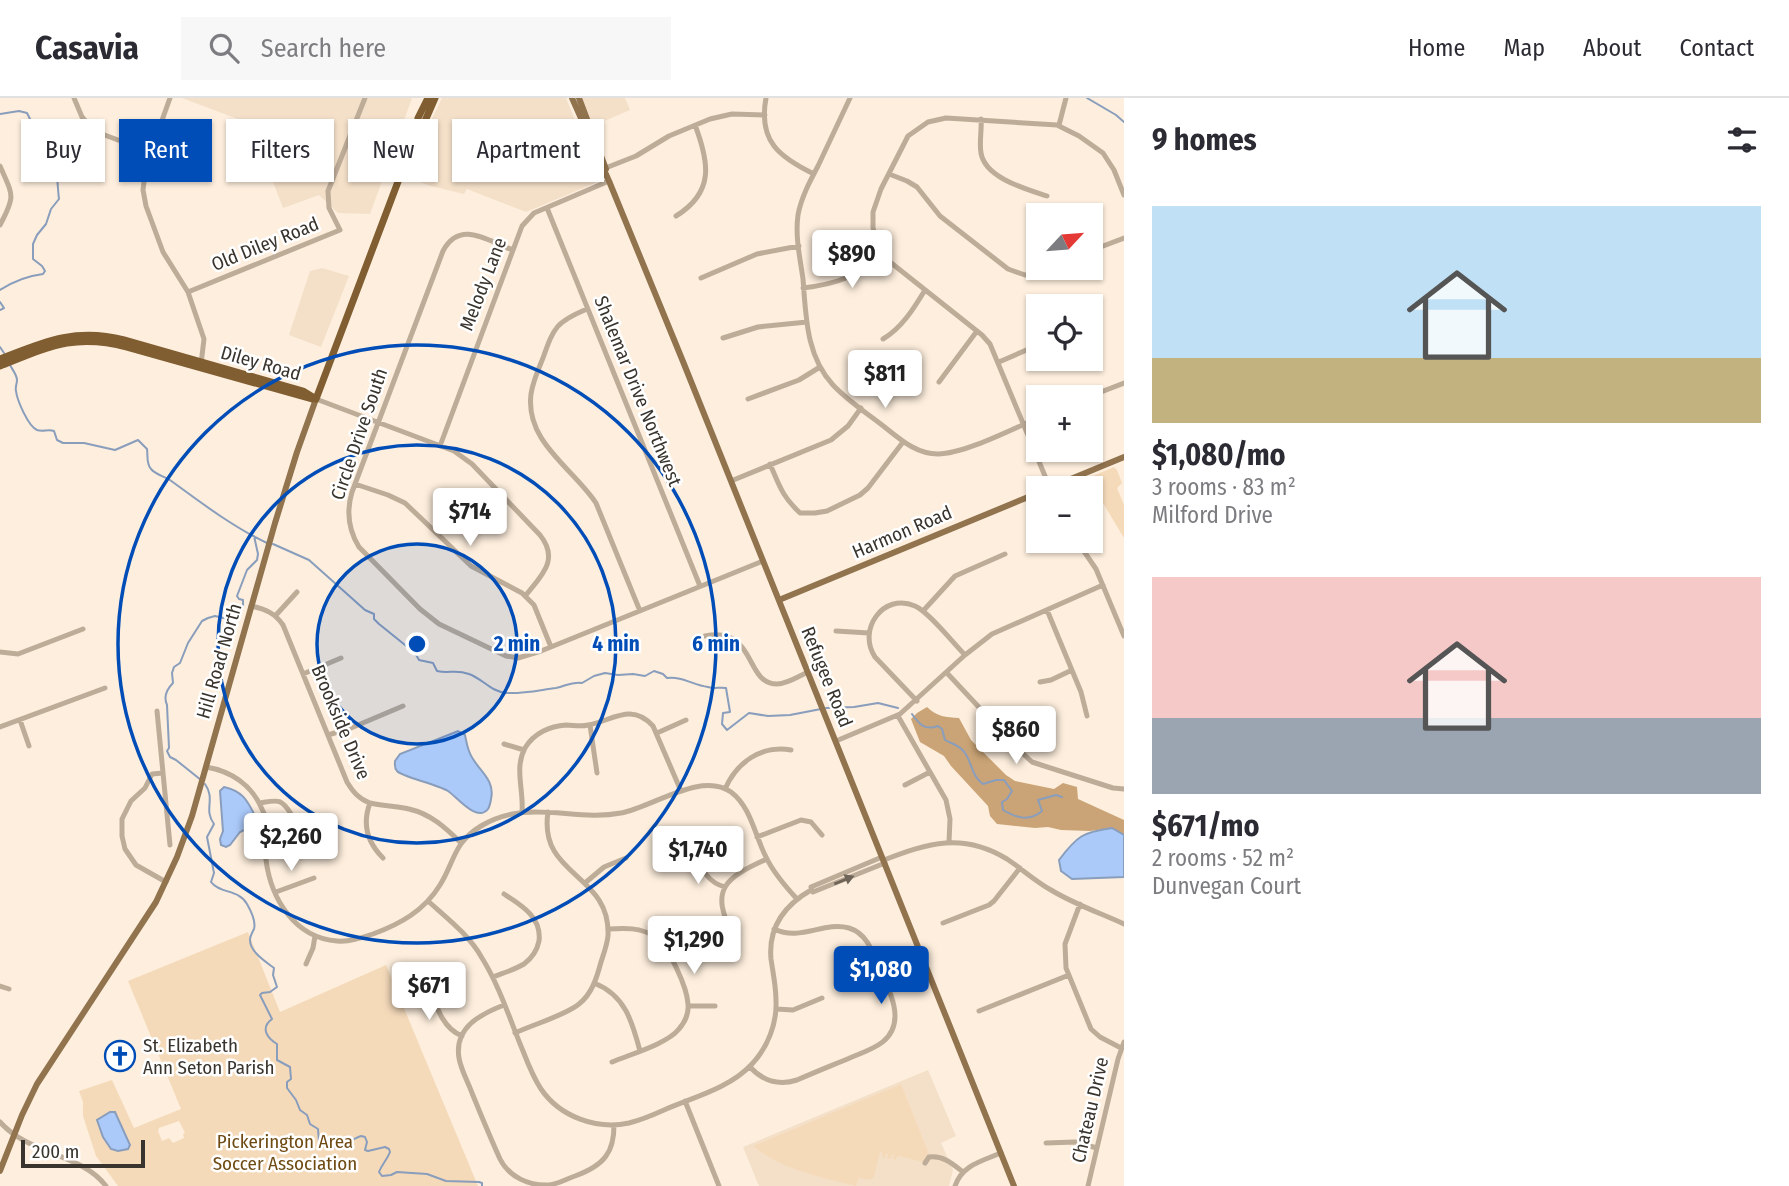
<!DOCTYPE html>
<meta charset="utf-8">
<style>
body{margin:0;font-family:"Fira Sans Condensed",sans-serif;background:#f7f7f7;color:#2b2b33;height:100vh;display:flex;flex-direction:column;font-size:26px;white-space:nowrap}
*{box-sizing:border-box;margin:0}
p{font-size:23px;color:#7c7c81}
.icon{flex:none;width:38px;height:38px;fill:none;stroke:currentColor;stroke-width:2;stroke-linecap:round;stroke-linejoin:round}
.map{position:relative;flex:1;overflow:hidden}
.sheet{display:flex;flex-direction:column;background:#fff;width:665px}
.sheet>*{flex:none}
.top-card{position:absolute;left:21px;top:21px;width:665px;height:63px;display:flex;gap:14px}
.needle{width:46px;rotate:64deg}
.fabs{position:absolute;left:1026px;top:105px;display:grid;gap:14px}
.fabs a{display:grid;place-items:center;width:77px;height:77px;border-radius:0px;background:#fff;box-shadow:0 2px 5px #0004;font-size:35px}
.scale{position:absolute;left:21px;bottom:18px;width:124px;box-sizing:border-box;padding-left:7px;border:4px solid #39342d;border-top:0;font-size:19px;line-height:24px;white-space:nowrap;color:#39342d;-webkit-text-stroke:5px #fff;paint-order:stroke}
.price{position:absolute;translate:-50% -60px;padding:0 16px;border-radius:7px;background:#fff;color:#222;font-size:23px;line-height:46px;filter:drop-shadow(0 2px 4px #0008)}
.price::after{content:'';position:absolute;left:50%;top:42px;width:21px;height:16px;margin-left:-10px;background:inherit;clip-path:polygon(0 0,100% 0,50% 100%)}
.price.current{background:#014db7;color:#fff}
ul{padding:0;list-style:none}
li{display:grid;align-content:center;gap:14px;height:371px;padding:0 28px}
li span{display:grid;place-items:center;height:217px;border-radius:0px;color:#555}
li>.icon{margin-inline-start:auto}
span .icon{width:126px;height:126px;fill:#fffc;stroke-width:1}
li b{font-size:30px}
h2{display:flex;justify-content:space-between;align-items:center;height:84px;padding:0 28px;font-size:30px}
.pill{padding:0 24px;border-radius:0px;background:#fff;box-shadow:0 2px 5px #0004;font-size:24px;line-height:63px}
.pill.current{background:#014db7;color:#fff}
header{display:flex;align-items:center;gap:42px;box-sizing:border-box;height:98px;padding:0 35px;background:#fff;border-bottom:2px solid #e1e1e2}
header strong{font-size:33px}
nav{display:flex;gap:38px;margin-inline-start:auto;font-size:24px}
.search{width:490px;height:63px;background:#f7f7f7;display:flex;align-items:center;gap:18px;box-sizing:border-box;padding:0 24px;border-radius:0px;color:#7c7c81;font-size:26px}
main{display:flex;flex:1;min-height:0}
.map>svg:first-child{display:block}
.built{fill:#f4e0c9}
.green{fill:#f5daba;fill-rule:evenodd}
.forest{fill:#caa476}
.water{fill:#abcafa;stroke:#899dbc;stroke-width:2}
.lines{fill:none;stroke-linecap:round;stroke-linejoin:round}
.stream{stroke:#899dbc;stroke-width:2}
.minor{stroke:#bdac98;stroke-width:5}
.major{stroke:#91734e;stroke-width:6}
.highway{stroke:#805e31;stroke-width:7}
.oneway{fill:#6e6458}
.ring{fill:none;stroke:#014db7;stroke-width:3.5}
.labels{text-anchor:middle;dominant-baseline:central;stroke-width:5;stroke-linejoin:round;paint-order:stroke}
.street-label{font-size:19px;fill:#39342d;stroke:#fff}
.poi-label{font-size:19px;fill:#39342d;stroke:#fff;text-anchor:start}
.park-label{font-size:19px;fill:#6f4a13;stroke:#fff}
.centre{fill:#014db7;stroke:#fff;stroke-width:3.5}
.ring-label{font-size:21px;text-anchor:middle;font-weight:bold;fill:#014db7;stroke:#fff;stroke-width:5;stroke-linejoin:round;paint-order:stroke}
</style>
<header>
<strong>Casavia</strong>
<div class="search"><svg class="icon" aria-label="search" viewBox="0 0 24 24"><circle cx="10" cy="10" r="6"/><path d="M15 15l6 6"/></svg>Search here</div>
<nav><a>Home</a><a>Map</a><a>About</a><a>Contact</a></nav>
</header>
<main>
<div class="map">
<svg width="1124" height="1088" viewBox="0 0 1124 1088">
<rect width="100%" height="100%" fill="#fdeedd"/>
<path class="built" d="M182,0H412L370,116L338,115L319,97L283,110L251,26Z
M442,0H566L600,83L526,114L467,91L464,96L431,88L411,81L426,33Z
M582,0H625L630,12L593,28Z
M322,170L349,178L321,249L289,237L310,173Z
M928,972L956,1038L941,1045L953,1072L949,1088H759L743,1049Z"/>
<path class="green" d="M1114,369L1117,372L1122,385L1117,390L1124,407V440L1088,380Z
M248,834L280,914L386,867L478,1088H118L96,1058L83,1018V1004L79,993L112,982L134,1030L181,1011L128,883ZM179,1023L185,1035L183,1036L184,1040L173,1045L169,1040L162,1043L158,1033L159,1030Z
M901,986L929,1056L923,1064L898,1058L896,1062L893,1061L894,1057H892L891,1061L887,1060L888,1056L886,1055L885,1060L882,1059V1054H880L874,1079L870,1082L859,1080L856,1088C820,1079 782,1072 753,1048Z"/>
<path class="forest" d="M927,609C937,619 946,619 959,620L971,642L1006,677L1015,683L1054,691L1063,685L1077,689L1078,701L1124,722V737L1112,730L1090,733L1061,732L1048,729L1035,730L997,726L990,718L988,708L951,668L944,658L920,644L911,621L917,615Z"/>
<path class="water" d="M458,633L465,637C466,642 467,648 469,653C475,671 496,680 491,701C491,703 489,710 488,711C477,725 457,699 448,693C437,686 402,679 397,673C394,670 395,667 395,663L400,656Z
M224,689C247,694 249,708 259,725L240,734L230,747L226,749L221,747L220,741L223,733L220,693Z
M1112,730L1124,737V779L1072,781L1061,773L1059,762C1077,738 1083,734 1112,730Z
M110,1014H115L130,1047L128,1051L118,1053L111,1051L103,1039L97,1022Z"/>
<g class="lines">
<path class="stream" d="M1087,0L1116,17L1124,24
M0,16L19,13L27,15L35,31L41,37L42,42L34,49V58L38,62H50C59,74 57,87 59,101L51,111L46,126L37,137L33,146V161L42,168L45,173L43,176C26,178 14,183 0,192
M0,204L4,210L0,212
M0,249L4,255
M10,267C12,271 17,277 17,282C17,286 15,289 16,293C17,302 28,328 37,332C43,334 48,331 54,333L57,342L63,345H84L115,352L138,342L147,351C148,357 146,366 151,371C156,377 164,378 170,382C200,404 233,429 267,445
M273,446L309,462L365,512L374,516V521L379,526L415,555L419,562L433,565L437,573C450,576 455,571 469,576C483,581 491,594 507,595C523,596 540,592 556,590C566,588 572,583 582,585L594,578L605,575L618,577L633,576L645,578L654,573L663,576L667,580C682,578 693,587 708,589C714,591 719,589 726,590L730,614L723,615L722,626L727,632L749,615L768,618L790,617L821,611
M826,610L854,609L878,605L898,610
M912,616C919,626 925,633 938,628L942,631L945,642C952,646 960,647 965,655C972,665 972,679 983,686L996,682H1004L1012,693L1007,701L1002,704L1003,712C1017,720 1029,724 1042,713L1038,702L1056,697L1062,699
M201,682L176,662L170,659L167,653L169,650L167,607C163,598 167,591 173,585L172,575L174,569L180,565L188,545L202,523L208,520L215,518L228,521L232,517L237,516L243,508V502L239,501L237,498L247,472L257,462L258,456L254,438
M205,686C216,702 203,711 214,726L207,739L214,775L211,784C220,796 239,791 247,806C251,813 256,824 254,831C252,835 250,838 250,842C250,854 266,864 274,870L273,877L277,889L270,894L262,895L260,897L272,921C260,930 267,940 277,946V962L290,969L291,981L287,984V990L296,1002L300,1012L307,1017L310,1026L318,1031L319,1044C338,1057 344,1044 361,1038L365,1039L367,1044L365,1052L368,1053L385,1049L389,1051L390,1054C387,1062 382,1066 379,1074L382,1078L391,1077L397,1074L427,1076L446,1083L479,1084L482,1085V1088"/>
<path class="minor" d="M74,0L82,19L94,33L150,54
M170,0L146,67L143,92L146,108L163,154L188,194L204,241L201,266
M766,0C758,43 779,59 814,76
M850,0C839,23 829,45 818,68C810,83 801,100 798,117C795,138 800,160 803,181C806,218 806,258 833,287C847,302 865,314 882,327C899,340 915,356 938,356C964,356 1012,331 1038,320
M981,21C982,32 979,44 981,55C985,80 1026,91 1047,98
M1059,27L1066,0
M0,68C13,98 16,97 0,127
M603,71L636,58L669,38L710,21L732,16L765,17
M889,76L907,83L917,89L940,118L1008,171L1025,177L1037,175L1051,170
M547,110L700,488
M676,118C715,94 709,64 695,27
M513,152C488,143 460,121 443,153L352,394C346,414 348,431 359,449L420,511L439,526L506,558L518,560L541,553L763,463
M1090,153L1124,140
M701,180L757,156L799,148
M803,190C836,186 858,179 882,155
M188,194L340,132L329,110L328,93L365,0
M587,211C556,224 554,229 543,260C538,272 533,283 531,296C525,344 573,370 596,405L640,513
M1090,225L1099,222
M723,240L758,229L807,224
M883,241C902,230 914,210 925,192
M999,264L1038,247
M939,284L977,233
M1088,299L1124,285
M316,301L454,353L472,366L540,437C560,462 541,478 526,497
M748,301L799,282L820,269
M440,348L522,128L534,115L609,83
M770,366C780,389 782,398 800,415H815L827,413L860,397L868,390L903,344
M731,383L831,342L848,328L861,310
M355,386L388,397L405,405L471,468L522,495L534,507L551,549
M1050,390L990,246L982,237L890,164L877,144L873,130V114L881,91L908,38L928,24L946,20L1057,27L1079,38L1103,55L1114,72L1124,97
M1077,443L1096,471L1124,538
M251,508C265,511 275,515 283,527L347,684C353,694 359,701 370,705C383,708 397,708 409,711C431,716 446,730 461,745
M1047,512L1081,594L1087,618
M923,513L955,478L1005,456
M276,517L297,494
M836,533L869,535
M705,538C757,528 744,586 777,586C787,586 799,578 808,574
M0,554L18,556L83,531
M947,575L1018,651L1032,664L1113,690L1124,691
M303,576L341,560
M1040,584L1051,582L1072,572
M917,603L875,559C857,532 883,494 915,508C929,514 953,545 965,557
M157,613L170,747
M898,618L946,702L950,721L949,744
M20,622L29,648
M590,627L597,675
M0,629L105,590
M657,635L686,622
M328,637L351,630L403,608
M836,643L900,616L965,557L992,536L1103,487
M504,646L524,652
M206,669C231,673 252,687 262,711C265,717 268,723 268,731C269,741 265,751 266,762C271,801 295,840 337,843C349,844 361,840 373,836C400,826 424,813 440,787C455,763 453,745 481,728C527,700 573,724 621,715C653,709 701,673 731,694C751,709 755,738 766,759C773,774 785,788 797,801
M163,675L152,676L145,690L131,703L122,721V738L125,751L136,767L166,784
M905,687L930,674
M725,691C737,664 761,647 791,652
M260,705C278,702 281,700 291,716L289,726L268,736
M370,705C362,726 367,744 383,760
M522,714C524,693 514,670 525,650C534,635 550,628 566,627C573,627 581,629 588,627C612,623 631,604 653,628L681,693
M757,739L801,722L811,724L822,737
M696,759C703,773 709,785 725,789
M882,759L811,789L813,794L885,765
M884,762C928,745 963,734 1007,761C1022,771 1035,783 1051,792C1074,806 1100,815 1124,826
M585,785L604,769L626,760
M276,794L314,780
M428,803C448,821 469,837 482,860C500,889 510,922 523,953C528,966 533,979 541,991C560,1019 597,1032 629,1025C641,1022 653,1017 664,1012C694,999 730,990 752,966C768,949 777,925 776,903C776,888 773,875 771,861C768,829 785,807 811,792
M1080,806L1065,846L1066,870L1091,931L1100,939L1121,950
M943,825L989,807L994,803L1020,770
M608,831C624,830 641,829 655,839C669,849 687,889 688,906C689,915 685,924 679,931C667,946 631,956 612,964
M733,837C709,791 725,780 767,761
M306,866L313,850L315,838
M493,879C503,875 514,872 524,866C532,860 537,853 539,843C542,819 521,807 504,796
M427,882C435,903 440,929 462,938
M594,885C625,897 632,923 640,953
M0,888L9,891
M504,907C481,916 454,929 459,960C461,972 468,984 472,995C481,1017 490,1039 500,1061C509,1079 529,1088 549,1087C558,1086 566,1081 575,1078C586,1074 599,1068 606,1058C613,1049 614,1038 614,1027
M688,908H715
M776,911L793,912L822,900
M979,913L1069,877
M515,935C534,926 564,918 579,906C592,896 597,879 601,864C604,855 607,847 608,838C611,775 538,779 548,714
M750,969C763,983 778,988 797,982C815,974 833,967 852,959C872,951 895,944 895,918C895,902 886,886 880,872C873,855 868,836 849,830C823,823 801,844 774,831
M685,1003L719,1088
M0,1024C29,1057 81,1055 106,1088
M1046,1045L1075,1044L1097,1050
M925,1065L929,1059C943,1057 953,1066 963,1074
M955,1088C962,1067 982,1063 1001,1055
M1088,1088L1118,961L1124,944"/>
<path class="major" d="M572,0L609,83L684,266L1014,1088
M579,0L606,71
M1049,390L1124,359
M779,502L1038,395
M0,1073L22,1017L37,986L156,804L177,759L192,718L275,425L297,354L316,301"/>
<path class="highway" d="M416,32L418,20L428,0
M0,261C43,244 76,229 124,242L303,293L316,301
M0,268C48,249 74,235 127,249L312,301
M316,301L416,36L425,23L435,0"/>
</g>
<defs><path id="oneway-solid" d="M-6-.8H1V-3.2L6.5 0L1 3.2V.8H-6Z" transform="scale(1.75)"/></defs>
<use class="oneway" href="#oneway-solid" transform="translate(844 782) rotate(-22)"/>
<circle cx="417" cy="546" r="100" fill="#014db7" fill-opacity=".12"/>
<g class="ring">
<circle cx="417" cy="546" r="100"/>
<circle cx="417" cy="546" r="199"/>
<circle cx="417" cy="546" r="299"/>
</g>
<defs>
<g id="church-ring" transform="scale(1.575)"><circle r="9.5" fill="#fff" stroke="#014db7" stroke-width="1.5"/><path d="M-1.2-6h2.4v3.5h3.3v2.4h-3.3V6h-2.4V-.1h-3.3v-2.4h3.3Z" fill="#014db7"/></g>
</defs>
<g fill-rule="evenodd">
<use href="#church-ring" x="120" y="958"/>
</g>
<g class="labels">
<g class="street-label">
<text transform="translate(265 146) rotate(-22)">Old Diley Road</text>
<text transform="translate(483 186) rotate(-69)">Melody Lane</text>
<text transform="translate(261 265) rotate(16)">Diley Road</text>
<text transform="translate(638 293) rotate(68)">Shalemar Drive Northwest</text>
<text transform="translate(359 336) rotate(-71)">Circle Drive South</text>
<text transform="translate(902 434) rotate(-23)">Harmon Road</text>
<text transform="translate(219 563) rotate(-74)">Hill Road North</text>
<text transform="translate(827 579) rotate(68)">Refugee Road</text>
<text transform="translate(341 624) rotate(67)">Brookside Drive</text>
<text transform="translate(1090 1012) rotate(-77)">Chateau Drive</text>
</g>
<g class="poi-label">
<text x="143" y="947">St. Elizabeth<tspan x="143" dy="22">Ann Seton Parish</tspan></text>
</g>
<g class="park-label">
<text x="285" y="1043">Pickerington Area<tspan x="285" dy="22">Soccer Association</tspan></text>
</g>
</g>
<circle cx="417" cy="546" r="10" class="centre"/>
<g class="ring-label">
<text x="517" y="553">2 min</text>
<text x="616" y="553">4 min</text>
<text x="716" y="553">6 min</text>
</g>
</svg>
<div class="fabs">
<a><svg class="needle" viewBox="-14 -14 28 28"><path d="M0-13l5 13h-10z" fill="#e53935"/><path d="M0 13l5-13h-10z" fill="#7c7c81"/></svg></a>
<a><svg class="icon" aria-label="locate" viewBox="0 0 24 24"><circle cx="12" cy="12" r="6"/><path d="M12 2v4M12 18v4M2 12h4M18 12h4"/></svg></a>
<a>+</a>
<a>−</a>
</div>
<div class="scale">200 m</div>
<b class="price" style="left:852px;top:192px">$890</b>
<b class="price" style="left:885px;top:312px">$811</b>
<b class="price" style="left:470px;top:450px">$714</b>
<b class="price" style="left:1016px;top:668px">$860</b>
<b class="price" style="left:291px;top:775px">$2,260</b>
<b class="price" style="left:698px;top:788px">$1,740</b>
<b class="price" style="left:694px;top:878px">$1,290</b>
<b class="price current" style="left:881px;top:908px">$1,080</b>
<b class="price" style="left:429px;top:924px">$671</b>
<div class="top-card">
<a class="pill">Buy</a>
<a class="pill current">Rent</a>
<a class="pill">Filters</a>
<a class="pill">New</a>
<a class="pill">Apartment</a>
</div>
</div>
<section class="sheet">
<h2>9 homes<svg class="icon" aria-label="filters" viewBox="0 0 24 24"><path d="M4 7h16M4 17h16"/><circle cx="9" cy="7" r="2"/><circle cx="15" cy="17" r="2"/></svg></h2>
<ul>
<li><span style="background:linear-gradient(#bfe0f5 70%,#c2b280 0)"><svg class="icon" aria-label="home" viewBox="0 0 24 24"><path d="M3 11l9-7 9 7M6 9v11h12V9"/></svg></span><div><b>$1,080/mo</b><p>3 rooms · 83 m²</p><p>Milford Drive</p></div></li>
<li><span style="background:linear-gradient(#f6c9c9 65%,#9aa5b1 0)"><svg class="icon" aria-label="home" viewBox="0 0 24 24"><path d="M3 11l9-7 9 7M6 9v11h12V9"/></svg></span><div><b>$671/mo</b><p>2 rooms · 52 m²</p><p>Dunvegan Court</p></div></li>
</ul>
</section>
</main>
